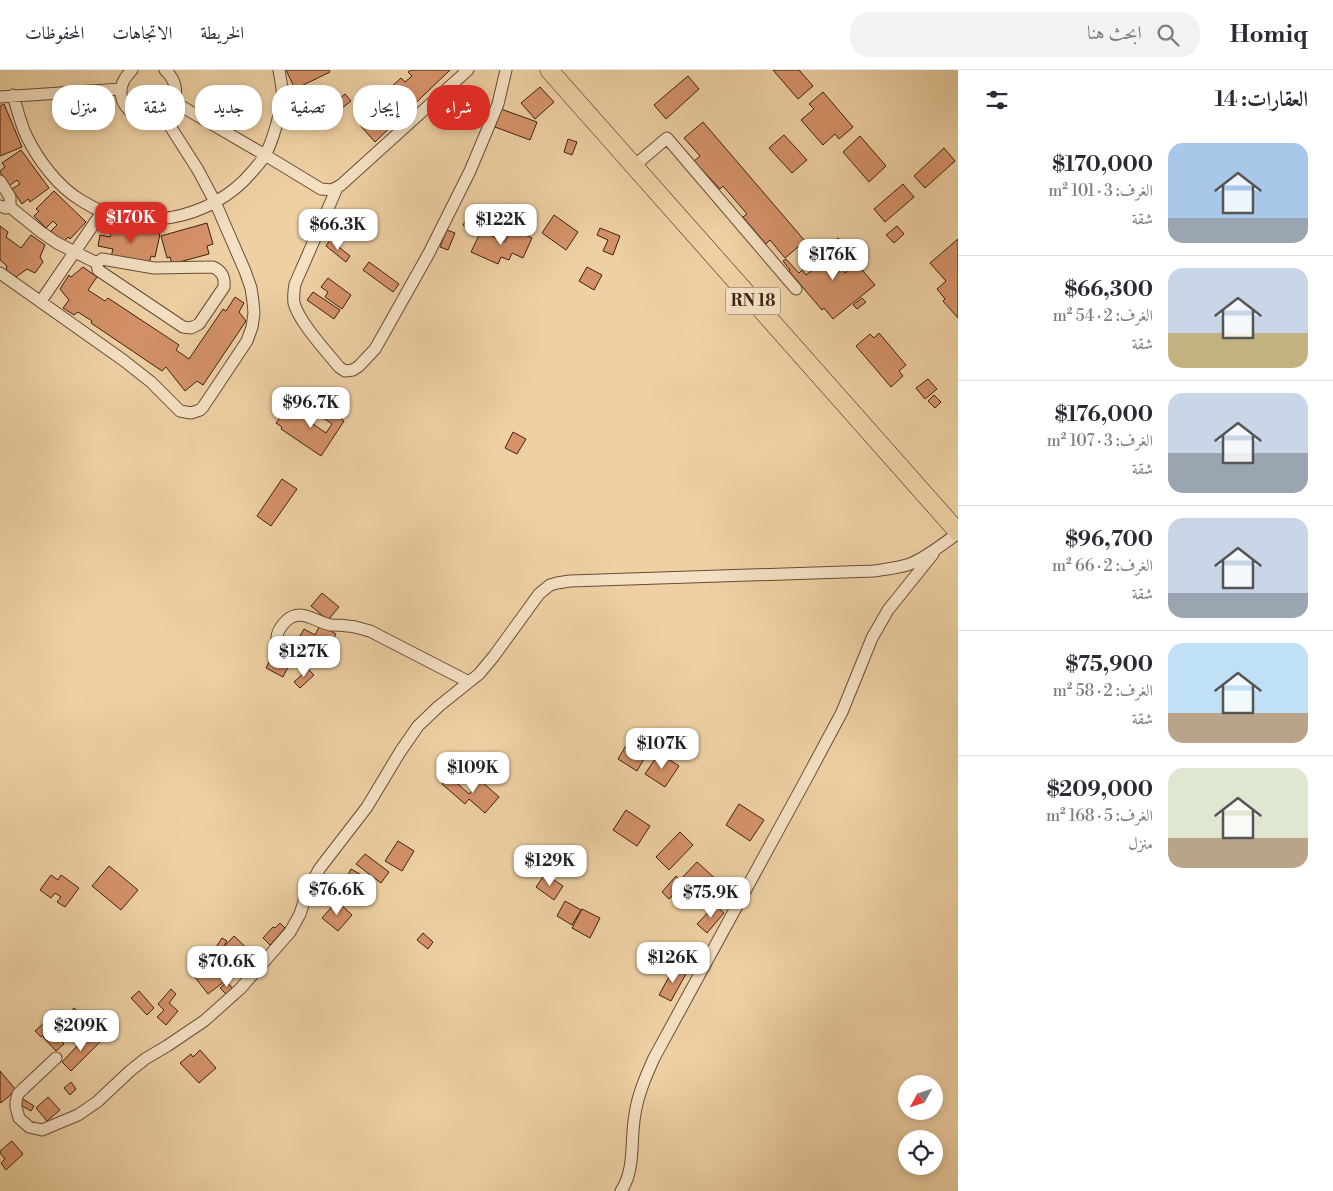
<!DOCTYPE html>
<html lang="ar">
<meta charset="utf-8">
<style>
body{margin:0;font-family:"Libre Bodoni",Amiri,serif;background:#f2f2f3;color:#2b2b33;direction:rtl;height:100vh;display:flex;flex-direction:column;font-size:19px;white-space:nowrap}
*{box-sizing:border-box;margin:0}
p{font-size:16px;color:#7c7c81}
.icon{flex:none;width:28px;height:28px;fill:none;stroke:currentColor;stroke-width:2;stroke-linecap:round;stroke-linejoin:round}
.map{position:relative;flex:1;overflow:hidden;direction:ltr}
.side{display:flex;flex-direction:column;background:#fff;width:375px}
.side>*{flex:none}
.top-card{position:absolute;left:15px;top:15px;width:475px;height:45px;direction:rtl;display:flex;gap:10px}
.needle{width:32px;rotate:230deg}
.controls{position:absolute;left:898px;top:1005px;display:grid;gap:10px}
.controls a{display:grid;place-items:center;width:45px;height:45px;border-radius:50%;background:#fff;box-shadow:0 2px 8px #0003;font-size:25px}
.price{position:absolute;translate:-50% -42px;padding:0 11px;border-radius:10px;background:#fff;color:#222;font-size:16px;line-height:32px;filter:drop-shadow(0 1px 2px #0008)}
.price::after{content:'';position:absolute;left:50%;top:30px;width:15px;height:11px;margin-left:-8px;background:inherit;clip-path:polygon(0 0,100% 0,50% 100%)}
.price.on{background:#d93025;color:#fff}
ul{padding:0;list-style:none}
li{display:flex;align-items:center;gap:15px;height:125px;padding:0 25px}
li+li{border-top:1px solid #e1e1e2}
li span{display:grid;place-items:center;flex:none;width:140px;height:100px;border-radius:15px;color:#555}
li>.icon{margin-inline-start:auto}
span .icon{width:60px;height:60px;fill:#fffc;stroke-width:1}
li b{font-size:21px}
h2{display:flex;justify-content:space-between;align-items:center;height:60px;padding:0 25px;font-size:21px}
.chip{padding:0 18px;border-radius:20px;background:#fff;box-shadow:0 2px 8px #0003;font-size:18px;line-height:45px}
.chip.on{background:#d93025;color:#fff}
header{display:flex;align-items:center;gap:30px;box-sizing:border-box;height:70px;padding:0 25px;background:#fff;border-bottom:1px solid #e1e1e2}
header strong{font-size:24px}
nav{display:flex;gap:28px;margin-inline-start:auto;font-size:18px}
.search{width:350px;height:45px;background:#f2f2f3;display:flex;align-items:center;gap:12px;box-sizing:border-box;padding:0 18px;border-radius:20px;color:#7c7c81;font-size:19px}
main{display:flex;flex:1;min-height:0}
.map>svg:first-child{display:block}
.building{fill:#d59269;stroke:#3c2011}
.lines{fill:none;stroke-linecap:round;stroke-linejoin:round}
.street-casing{stroke:#684c36;stroke-width:13}
.primary-casing{stroke:#3c2011;stroke-width:19}
.street{stroke:#f4e0c3;stroke-width:11}
.primary{stroke:#eed0a3;stroke-width:18}
.labels{text-anchor:middle;dominant-baseline:central;stroke-width:4;stroke-linejoin:round;paint-order:stroke}
.shield{fill:#f4e0c3;stroke:#735a46;stroke-width:1}
.shield-label{font-size:16px;font-weight:bold;fill:#3c2011}
</style>
<header>
<strong>Homiq</strong>
<div class="search"><svg class="icon" aria-label="search" viewBox="0 0 24 24"><circle cx="10" cy="10" r="6"/><path d="M15 15l6 6"/></svg>ابحث هنا</div>
<nav><a>الخريطة</a><a>الاتجاهات</a><a>المحفوظات</a></nav>
</header>
<main>
<section class="side">
<h2>العقارات: 14<svg class="icon" aria-label="filters" viewBox="0 0 24 24"><path d="M4 7h16M4 17h16"/><circle cx="9" cy="7" r="2"/><circle cx="15" cy="17" r="2"/></svg></h2>
<ul>
<li><span style="background:linear-gradient(#a9c7e8 75%,#9aa5b1 0)"><svg class="icon" aria-label="home" viewBox="0 0 24 24"><path d="M3 11l9-7 9 7M6 9v11h12V9"/></svg></span><div><b>$170,000</b><p>الغرف: 3 · 101 m²</p><p>شقة</p></div></li>
<li><span style="background:linear-gradient(#c9d6e8 65%,#c2b280 0)"><svg class="icon" aria-label="home" viewBox="0 0 24 24"><path d="M3 11l9-7 9 7M6 9v11h12V9"/></svg></span><div><b>$66,300</b><p>الغرف: 2 · 54 m²</p><p>شقة</p></div></li>
<li><span style="background:linear-gradient(#c9d6e8 60%,#9aa5b1 0)"><svg class="icon" aria-label="home" viewBox="0 0 24 24"><path d="M3 11l9-7 9 7M6 9v11h12V9"/></svg></span><div><b>$176,000</b><p>الغرف: 3 · 107 m²</p><p>شقة</p></div></li>
<li><span style="background:linear-gradient(#c9d6e8 75%,#9aa5b1 0)"><svg class="icon" aria-label="home" viewBox="0 0 24 24"><path d="M3 11l9-7 9 7M6 9v11h12V9"/></svg></span><div><b>$96,700</b><p>الغرف: 2 · 66 m²</p><p>شقة</p></div></li>
<li><span style="background:linear-gradient(#bfe0f5 70%,#b9a48a 0)"><svg class="icon" aria-label="home" viewBox="0 0 24 24"><path d="M3 11l9-7 9 7M6 9v11h12V9"/></svg></span><div><b>$75,900</b><p>الغرف: 2 · 58 m²</p><p>شقة</p></div></li>
<li><span style="background:linear-gradient(#dfe7d0 70%,#b9a48a 0)"><svg class="icon" aria-label="home" viewBox="0 0 24 24"><path d="M3 11l9-7 9 7M6 9v11h12V9"/></svg></span><div><b>$209,000</b><p>الغرف: 5 · 168 m²</p><p>منزل</p></div></li>
</ul>
</section>
<div class="map">
<svg width="958" height="1121" viewBox="0 0 958 1121">
<rect width="100%" height="100%" fill="#eed0a3"/>
<filter id="stains"><feTurbulence type="fractalNoise" baseFrequency=".004" numOctaves="4"/><feColorMatrix values="0 0 0 0 .2 0 0 0 0 .09 0 0 0 0 .02 0 0 0 .5 -.17"/></filter>
<radialGradient id="worn" r=".72"><stop offset=".6" stop-color="#630" stop-opacity="0"/><stop offset="1" stop-color="#630" stop-opacity=".3"/></radialGradient>
<path class="building" d="M286,0H329L330,2L295,19Z
M411,0H450L375,72L359,54L361,52L357,48L401,8L405,12L412,6L408,2Z
M773,0H799L813,16L798,29Z
M688,6L699,19L666,49L654,35Z
M540,17L554,32L535,49L521,33Z
M451,21L460,28L453,35L445,28Z
M823,22L853,57L839,69L835,64L823,75L801,50L814,39L809,34Z
M345,24L351,31L332,46L327,39Z
M4,34L22,77L0,86V36Z
M501,39L537,52L530,70L495,57Z
M703,52L805,171L785,188L770,170L766,174L743,147L747,144L723,116L720,119L694,91L700,86L684,68Z
M784,65L807,90L792,103L769,78Z
M860,66L886,96L869,112L843,82Z
M568,69L577,72L572,85L564,82Z
M944,78L955,91L925,118L914,106Z
M21,80L49,118L30,132L28,129L22,134L12,119L20,114L17,110L9,116L0,102V101L5,97L2,93Z
M903,114L914,127L885,152L874,139Z
M54,121L86,152L70,169L68,167L63,173L51,161L57,155L53,151L46,158L34,146L39,141L36,139Z
M472,141L479,146L470,160L463,155Z
M554,145L578,162L566,180L542,163Z
M114,153L160,164L155,187L151,186L149,194L111,187L113,179L98,176L100,165L110,167Z
M207,153L213,174L207,176L209,184L172,194L170,187L167,188L161,166Z
M0,156L8,162L6,167L21,178L31,165L45,175L40,187L43,192L35,203L27,199L16,207L6,200L7,196L0,190Z
M897,156L904,164L894,173L886,165Z
M511,158L532,168L523,188L512,183L509,190L501,187L498,194L471,182L481,161L505,172Z
M600,158L620,166L613,185L603,181L608,170L597,165Z
M447,160L455,163L448,180L440,177Z
M838,168L850,181L826,201L832,208L842,199L845,203L857,194L875,215L833,249L824,238L822,240L789,201L790,200L783,191L786,189L799,203L802,200L806,205L814,199L809,193Z
M958,169V248L943,231L945,229L937,219L946,211L930,193Z
M330,170L350,186L346,192L326,176Z
M369,192L399,214L393,222L363,200Z
M83,197L97,207L88,220L105,231L108,228L179,275L176,280L189,289L223,239L226,241L235,227L244,233L239,242L246,251L203,315L197,311L185,321L166,297L162,301L91,253L92,251L78,242L74,245L63,238L69,230L60,219L69,205L71,207Z
M587,197L602,205L594,220L579,211Z
M328,208L351,225L342,239L325,227L328,222L321,217Z
M313,222L340,240L334,249L307,230Z
M862,228L866,232L857,239L853,235Z
M879,263L906,295L899,301L903,306L891,317L856,276L870,264L874,268Z
M928,309L937,319L925,329L916,318Z
M934,325L941,332L935,338L928,331Z
M318,333L344,351L321,386L281,359L282,357L276,353L288,337L326,363L332,354L313,341Z
M513,362L526,369L517,384L505,378Z
M282,409L297,419L271,456L257,446Z
M322,523L339,537L328,550L311,536Z
M320,555L336,564L321,592L303,582L309,571L300,566L304,559L315,565Z
M274,582L291,591L283,607L266,598Z
M308,599L314,605L300,618L294,612Z
M630,669L649,680L637,701L618,689Z
M659,683L679,696L665,717L645,704Z
M449,706L469,724L481,711L499,727L485,743L469,729L465,734L442,714Z
M739,734L764,750L750,771L726,755Z
M626,740L650,756L637,776L613,760Z
M680,762L693,775L669,800L656,787Z
M398,771L414,781L402,801L385,791Z
M562,777L581,790L573,801L554,788Z
M365,784L389,802L381,813L356,794Z
M697,792L719,812L700,833L681,816L669,829L662,822L676,806L680,810Z
M109,796L138,820L121,840L92,816Z
M351,799L372,811L363,826L343,814Z
M545,804L563,816L554,830L536,817Z
M51,805L58,810L61,805L79,818L65,837L57,832L61,827L55,823L51,828L40,820Z
M337,831L352,845L338,861L322,848Z
M565,831L581,840L572,855L557,846Z
M715,835L724,843L707,863L697,854Z
M582,839L600,848L590,868L572,858Z
M280,853L285,858L270,875L263,868L273,857L275,858Z
M423,863L433,872L428,879L417,870Z
M234,866L250,881L236,896L220,881Z
M222,868L227,871L219,884L214,880Z
M253,879L262,888L253,898L243,889Z
M210,893L225,911L208,924L194,906Z
M675,896L687,902L671,931L659,925Z
M227,912L233,919L227,925L220,918Z
M171,919L176,924L169,933L178,941L166,955L157,947L164,940L158,934Z
M139,921L154,938L147,945L131,928Z
M74,938L93,954L79,969L61,953Z
M55,943L60,949L41,967L35,961Z
M56,955L61,960L56,965L64,974L56,981L43,967Z
M90,959L102,970L71,1001L62,992L80,973L83,976L94,965L89,960Z
M200,980L216,998L199,1013L180,993L191,984L193,987Z
M0,1001L16,1020L1,1033L0,1032Z
M71,1012L76,1019L70,1025L64,1018Z
M48,1027L60,1040L47,1051L36,1038Z
M23,1029L34,1036L31,1041L19,1034Z
M12,1071L23,1084L6,1100L1,1093L5,1089L0,1083V1081Z"/>
<g class="lines">
<g class="street-casing">
<path id="street" d="M132,0C94,36 165,74 175,28C177,17 173,7 165,0
M13,25C17,38 20,52 26,65C38,90 58,117 82,131C135,165 211,150 251,103C256,97 262,91 265,85C271,75 274,63 277,53C279,44 282,35 282,26C283,18 280,8 279,0
M0,27L121,19
M174,32L265,85L321,119L332,120L341,115L468,0
M634,96L667,68L796,219
M0,111L10,127V137
M337,118L295,214C294,220 293,226 294,233C299,252 326,281 339,297L345,301L353,300L359,296L375,279L383,265L429,183L470,101L488,58L498,34L506,0
M0,136L6,138L10,137L41,162L57,173L97,193
M102,189L154,198L213,197C222,201 225,207 224,217L199,254L191,258L183,257L98,200L97,193Z
M0,203L123,290L151,312L180,341L191,343L200,340L203,337L247,271L252,257L254,243L253,232L251,218L245,201L215,132L198,100L163,45
M41,231L102,142
M296,586L281,576L277,568C277,561 281,556 286,551C301,537 315,552 331,555C336,555 341,555 347,556C355,556 362,559 370,561L469,612
M56,988L23,1019L18,1024L16,1031V1037L19,1048L29,1057L42,1060L78,1045L97,1032L130,1001L145,989L167,976L204,951L240,919L290,862L300,844L308,819L320,798L367,737L400,682L418,656L439,636L479,604L494,586L539,524L550,515L557,513L570,511L874,501C887,499 898,498 910,494C927,487 943,474 958,463
M621,1121C636,1099 630,1069 635,1044C638,1024 646,1006 654,988L804,713L842,642L872,568L888,540L933,484"/>
</g>
<g class="primary-casing">
<path id="primary" d="M549,0L958,462"/>
</g>
<use href="#street" class="street"/>
<use href="#primary" class="primary"/>
</g>
<g class="labels">
<rect class="shield" x="725.5" y="217.5" width="55" height="27" rx="4"/>
<g class="shield-label">
<text x="753" y="231">RN 18</text>
</g>
</g>
<rect width="100%" height="100%" filter="url(#stains)"/>
<rect width="100%" height="100%" fill="url(#worn)"/>
</svg>
<div class="controls">
<a><svg class="needle" viewBox="-14 -14 28 28"><path d="M0-13l5 13h-10z" fill="#e53935"/><path d="M0 13l5-13h-10z" fill="#7c7c81"/></svg></a>
<a><svg class="icon" aria-label="locate" viewBox="0 0 24 24"><circle cx="12" cy="12" r="6"/><path d="M12 2v4M12 18v4M2 12h4M18 12h4"/></svg></a>
</div>
<b class="price on" style="left:131px;top:174px">$170K</b>
<b class="price" style="left:501px;top:176px">$122K</b>
<b class="price" style="left:338px;top:181px">$66.3K</b>
<b class="price" style="left:833px;top:211px">$176K</b>
<b class="price" style="left:311px;top:359px">$96.7K</b>
<b class="price" style="left:304px;top:608px">$127K</b>
<b class="price" style="left:662px;top:700px">$107K</b>
<b class="price" style="left:473px;top:724px">$109K</b>
<b class="price" style="left:550px;top:817px">$129K</b>
<b class="price" style="left:337px;top:846px">$76.6K</b>
<b class="price" style="left:711px;top:849px">$75.9K</b>
<b class="price" style="left:673px;top:914px">$126K</b>
<b class="price" style="left:227px;top:918px">$70.6K</b>
<b class="price" style="left:81px;top:982px">$209K</b>
<div class="top-card">
<a class="chip on">شراء</a>
<a class="chip">إيجار</a>
<a class="chip">تصفية</a>
<a class="chip">جديد</a>
<a class="chip">شقة</a>
<a class="chip">منزل</a>
</div>
</div>
</main>
